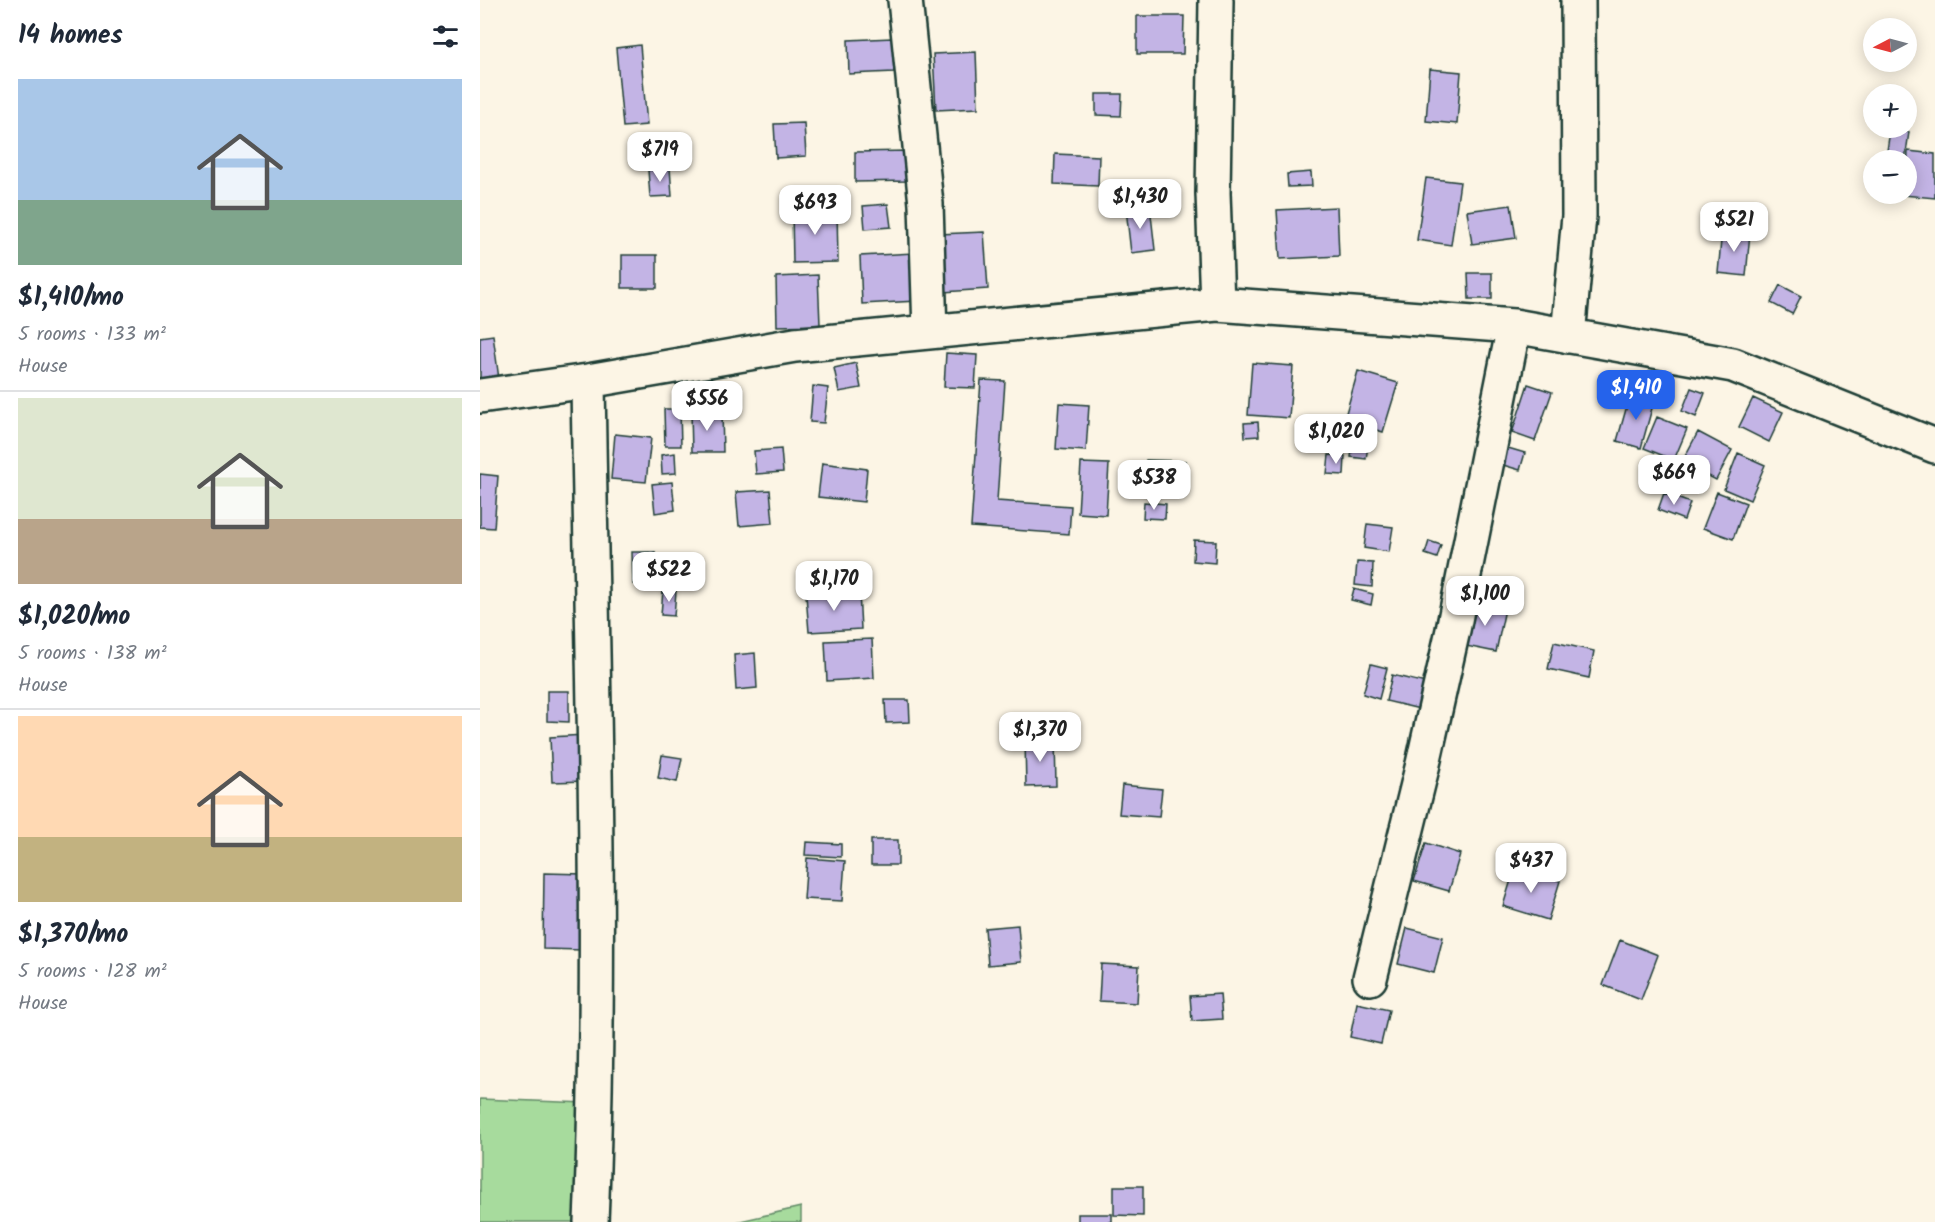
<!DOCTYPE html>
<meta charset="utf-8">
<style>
body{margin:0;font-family:Kalam,sans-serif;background:#f2f2f3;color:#1f2937;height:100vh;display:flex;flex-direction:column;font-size:22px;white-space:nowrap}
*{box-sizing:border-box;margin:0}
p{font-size:20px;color:#747a83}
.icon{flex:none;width:33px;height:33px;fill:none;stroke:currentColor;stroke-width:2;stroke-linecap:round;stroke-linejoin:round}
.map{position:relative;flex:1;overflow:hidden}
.details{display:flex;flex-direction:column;background:#fff;width:480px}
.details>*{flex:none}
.needle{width:39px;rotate:264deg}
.controls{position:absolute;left:1383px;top:18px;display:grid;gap:12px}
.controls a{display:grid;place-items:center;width:54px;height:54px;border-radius:50%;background:#fff;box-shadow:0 3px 15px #0003;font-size:30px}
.price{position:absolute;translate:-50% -51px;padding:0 14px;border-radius:12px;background:#fff;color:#222;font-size:20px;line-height:39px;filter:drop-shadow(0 2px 3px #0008)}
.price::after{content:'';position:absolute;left:50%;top:36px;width:18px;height:14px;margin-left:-9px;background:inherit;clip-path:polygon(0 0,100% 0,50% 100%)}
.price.current{background:#2563eb;color:#fff}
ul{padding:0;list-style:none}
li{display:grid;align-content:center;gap:12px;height:318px;padding:0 18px}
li+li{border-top:2px solid #e0e1e3}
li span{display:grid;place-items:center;height:186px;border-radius:0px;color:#555}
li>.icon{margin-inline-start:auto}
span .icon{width:108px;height:108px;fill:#fffc;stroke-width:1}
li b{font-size:26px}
h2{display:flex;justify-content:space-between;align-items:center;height:72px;padding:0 18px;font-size:26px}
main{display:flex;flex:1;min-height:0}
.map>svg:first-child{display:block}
.green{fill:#a7db9d;stroke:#638c68;stroke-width:1.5}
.building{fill:#c3b4e5;stroke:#1f3d34;stroke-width:1.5}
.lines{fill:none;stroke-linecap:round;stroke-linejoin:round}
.minor-casing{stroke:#1f3d34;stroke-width:38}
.minor{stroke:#fcf5e5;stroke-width:33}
</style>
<main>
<section class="details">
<h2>14 homes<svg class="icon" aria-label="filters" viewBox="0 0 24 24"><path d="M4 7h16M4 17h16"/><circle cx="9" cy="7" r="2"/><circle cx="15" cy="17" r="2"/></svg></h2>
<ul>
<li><span style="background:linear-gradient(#a9c7e8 65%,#7fa58c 0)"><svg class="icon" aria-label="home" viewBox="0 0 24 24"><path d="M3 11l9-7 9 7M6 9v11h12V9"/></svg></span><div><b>$1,410/mo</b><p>5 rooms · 133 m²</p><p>House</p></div></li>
<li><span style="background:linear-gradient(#dfe7d0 65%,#b9a48a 0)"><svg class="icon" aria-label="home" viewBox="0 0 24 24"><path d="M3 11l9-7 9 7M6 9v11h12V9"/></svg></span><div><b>$1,020/mo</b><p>5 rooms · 138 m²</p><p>House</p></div></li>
<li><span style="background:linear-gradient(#ffd9b3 65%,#c2b280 0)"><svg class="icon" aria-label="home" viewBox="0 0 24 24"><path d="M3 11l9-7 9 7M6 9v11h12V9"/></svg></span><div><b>$1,370/mo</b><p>5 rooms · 128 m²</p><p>House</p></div></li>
</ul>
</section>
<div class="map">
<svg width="1455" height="1222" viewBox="0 0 1455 1222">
<rect width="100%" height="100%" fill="#fcf5e5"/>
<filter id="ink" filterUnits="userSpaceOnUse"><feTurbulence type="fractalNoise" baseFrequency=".0167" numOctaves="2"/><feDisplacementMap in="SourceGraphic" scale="12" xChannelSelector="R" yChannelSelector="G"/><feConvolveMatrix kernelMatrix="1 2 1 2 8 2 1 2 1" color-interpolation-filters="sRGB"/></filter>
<g filter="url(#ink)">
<path class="green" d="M0,1099L107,1103L100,1222H0Z
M321,1207V1222H256Z"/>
<path class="building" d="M657,16H704L703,54H657Z
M412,38L414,72L369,74L368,40Z
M160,45L167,125L143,127L136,48Z
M496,52L498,108L456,110L453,54Z
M950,69L981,72L977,124L946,121Z
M616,94H642L641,116L616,115Z
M324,123L326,156L296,158L294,124Z
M1410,130L1429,132L1425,160L1406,158Z
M428,151V181L375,182V152Z
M1428,151L1455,154V198L1423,195L1426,194Z
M575,154L619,156L618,186L574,184Z
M190,168L192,196L170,197L168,170Z
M831,172L832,186L808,187L807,174Z
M946,178L980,182L971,245L937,240Z
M408,204L411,227L385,229L383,206Z
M1031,205L1036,238L992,244L987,211Z
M670,206L675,250L651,253L646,209Z
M857,207L859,256L800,259L797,210Z
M357,210L358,262L313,263L312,211Z
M1242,230L1270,233L1266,276L1238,273Z
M504,232L508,289L463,292L459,234Z
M434,253L437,301L382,304L380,256Z
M142,255H177V288H142Z
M988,273H1012V299H989Z
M338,275L340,325L297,326L296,277Z
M1300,285L1321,296L1312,314L1291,303Z
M13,335L19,379L0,382V337Z
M466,353L497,355L495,388L464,387Z
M376,363L381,388L359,392L354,368Z
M772,363L813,366L809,418L768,415Z
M878,371L918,383L903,432L864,420Z
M501,380L525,381L517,501L591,506L589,534L491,527Z
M1048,384L1072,392L1055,441L1032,433Z
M333,386L348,388L344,423L330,422Z
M1211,388L1225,393L1216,417L1202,411Z
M1150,395L1174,401L1161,448L1137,441Z
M1273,398L1303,412L1289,442L1259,427Z
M579,403L609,405L606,451L576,449Z
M184,409H200L201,446H185Z
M211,412H242L243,452H212Z
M1177,417L1207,429L1194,460L1164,448Z
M778,422L779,436L765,437L764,423Z
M875,430L890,433L886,459L871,457Z
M1218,432L1252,450L1236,480L1202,462Z
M135,434L171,438L166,482L131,479Z
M1028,448L1045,453L1040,470L1023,465Z
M301,449L303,472L276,474L274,451Z
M195,453L196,473L182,474L181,455Z
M1258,453L1285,465L1270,500L1244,489Z
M849,455L865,456L864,475L847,474Z
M666,460L705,461L704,494L665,492Z
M1175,461L1191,467L1185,483L1169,476Z
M342,463L387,469L384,502L338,497Z
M601,463L629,464L626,515L598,513Z
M1196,471L1213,479L1209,488L1191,480Z
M0,474L18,476L14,528L0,527Z
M192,482L195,510L175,513L172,484Z
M290,490L293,523L259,526L256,492Z
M1237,492L1266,503L1253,539L1223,528Z
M1184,493L1210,503L1204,520L1178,510Z
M664,502L686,504L685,519L663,518Z
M887,524L913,527L909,552L884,548Z
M714,540L736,541L735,563L713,561Z
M949,541L961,545L957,558L945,554Z
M152,552H175V584H153Z
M877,562L893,563L892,587L875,585Z
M874,589L893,594L891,605L871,600Z
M183,590L196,591L194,616L181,615Z
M379,592L381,629L329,632L326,595Z
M994,602L1025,609L1016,652L986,646Z
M392,639L394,678L347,681L345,641Z
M1074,642L1114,651L1109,678L1068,669Z
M275,653L277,688L256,690L254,655Z
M891,664L907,668L899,699L883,694Z
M912,675L946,683L940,709L906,701Z
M67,691H89V722L67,721Z
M405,700H429L430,722L406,723Z
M105,735L107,781L72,782L70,737Z
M575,739L576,786L546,787L545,740Z
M182,755L202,758L197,782L178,778Z
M642,785L682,789L679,817L639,814Z
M391,840H418V865H391Z
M326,842L361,844V857L325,855Z
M946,843L980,854L969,891L934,881Z
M327,858L365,861L362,901L324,899Z
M1035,867L1080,881L1068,920L1023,906Z
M64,873L104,874L103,950L63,949Z
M538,925L541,962L508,965L505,928Z
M927,928L963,937L954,973L918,964Z
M1140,940L1178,955L1161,1000L1123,985Z
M621,964L659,966L657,1003L619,1001Z
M740,994L742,1019L712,1021L710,996Z
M877,1003L909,1010L901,1044L870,1037Z
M634,1186H663V1216L634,1215Z
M598,1214H632V1222H598Z"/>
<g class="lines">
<g class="minor-casing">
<path id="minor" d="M425,0L446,204L450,332
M736,0L733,193L737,304
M1088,336L1099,216L1098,0
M108,381C112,661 123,942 111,1222
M0,396L108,381L315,345L737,304L1034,326L1253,365L1455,446
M890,978L943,764L973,630L1034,326"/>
</g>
<use href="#minor" class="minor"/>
</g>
</g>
</svg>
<div class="controls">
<a><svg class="needle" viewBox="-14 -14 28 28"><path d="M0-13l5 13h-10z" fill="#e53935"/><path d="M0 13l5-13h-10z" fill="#747a83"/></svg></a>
<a>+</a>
<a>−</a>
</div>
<b class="price" style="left:180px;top:183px">$719</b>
<b class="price" style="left:660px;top:230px">$1,430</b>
<b class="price" style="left:335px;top:236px">$693</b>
<b class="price" style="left:1254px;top:253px">$521</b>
<b class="price current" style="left:1156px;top:421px">$1,410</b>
<b class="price" style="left:227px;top:432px">$556</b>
<b class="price" style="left:856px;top:465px">$1,020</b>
<b class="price" style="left:1194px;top:506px">$669</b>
<b class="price" style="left:674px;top:511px">$538</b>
<b class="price" style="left:189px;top:603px">$522</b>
<b class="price" style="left:354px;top:612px">$1,170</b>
<b class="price" style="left:1005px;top:627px">$1,100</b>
<b class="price" style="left:560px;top:763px">$1,370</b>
<b class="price" style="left:1051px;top:894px">$437</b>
</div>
</main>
